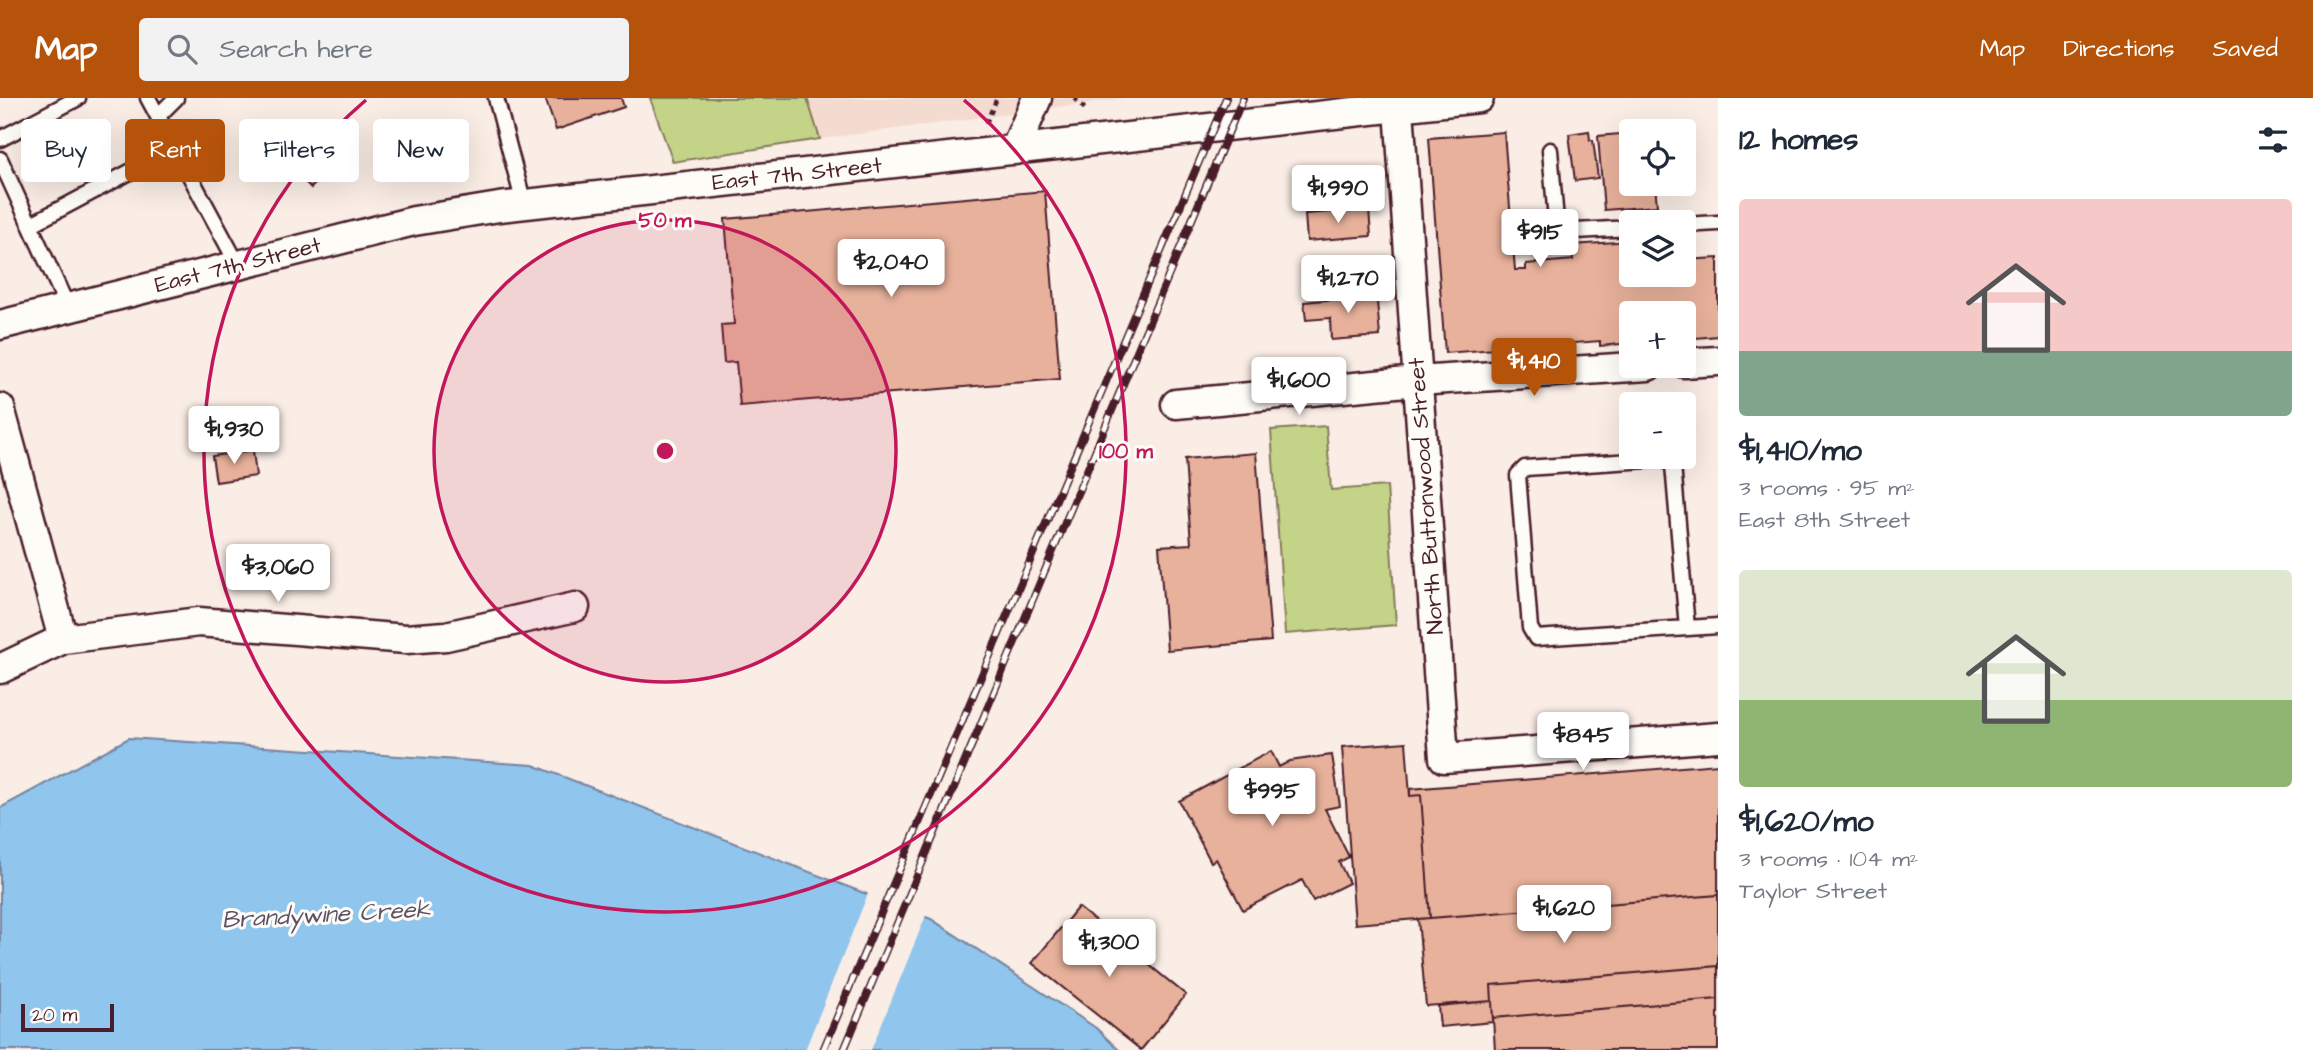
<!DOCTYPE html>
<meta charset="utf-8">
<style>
body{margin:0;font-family:"Architects Daughter",sans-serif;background:#f2f2f3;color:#1f2937;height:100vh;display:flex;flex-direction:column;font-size:26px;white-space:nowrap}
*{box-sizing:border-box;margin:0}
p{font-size:23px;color:#747a83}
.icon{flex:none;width:38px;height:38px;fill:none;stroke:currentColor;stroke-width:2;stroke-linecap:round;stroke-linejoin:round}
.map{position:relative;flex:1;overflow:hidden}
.panel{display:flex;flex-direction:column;background:#fff;width:595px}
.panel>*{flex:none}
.top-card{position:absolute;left:21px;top:21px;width:665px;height:63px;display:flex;gap:14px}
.tools{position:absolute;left:1619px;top:21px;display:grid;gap:14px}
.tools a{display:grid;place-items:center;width:77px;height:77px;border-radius:7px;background:#fff;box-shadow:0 7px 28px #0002;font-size:35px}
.scale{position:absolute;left:21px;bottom:18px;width:93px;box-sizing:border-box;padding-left:7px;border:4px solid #4a1f2b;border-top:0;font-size:19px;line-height:24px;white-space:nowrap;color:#4a1f2b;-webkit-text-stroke:5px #fdfcf7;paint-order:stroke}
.price{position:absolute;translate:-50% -60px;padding:0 16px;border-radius:7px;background:#fff;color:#222;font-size:23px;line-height:46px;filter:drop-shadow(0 2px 4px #0008)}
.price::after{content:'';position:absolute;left:50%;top:42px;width:21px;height:16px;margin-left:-10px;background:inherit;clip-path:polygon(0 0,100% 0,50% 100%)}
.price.active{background:#b45309;color:#fff}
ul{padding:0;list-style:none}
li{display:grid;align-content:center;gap:14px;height:371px;padding:0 21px}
li span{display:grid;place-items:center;height:217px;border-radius:7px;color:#555}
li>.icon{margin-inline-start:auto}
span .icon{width:126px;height:126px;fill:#fffc;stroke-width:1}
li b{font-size:30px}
h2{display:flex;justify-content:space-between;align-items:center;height:84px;padding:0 21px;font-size:30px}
.pill{padding:0 24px;border-radius:7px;background:#fff;box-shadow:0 7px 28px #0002;font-size:24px;line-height:63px}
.pill.active{background:#b45309;color:#fff}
header{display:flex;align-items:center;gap:42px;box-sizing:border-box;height:98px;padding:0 35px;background:#b45309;color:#fff}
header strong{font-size:33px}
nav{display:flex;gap:38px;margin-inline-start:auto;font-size:24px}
.search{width:490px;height:63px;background:#f2f2f3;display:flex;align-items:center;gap:18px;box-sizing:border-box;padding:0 24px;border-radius:7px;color:#747a83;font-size:26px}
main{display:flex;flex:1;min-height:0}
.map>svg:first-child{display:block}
.built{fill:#f4dbcf}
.green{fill:#c3d489;stroke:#867a5a;stroke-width:2}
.water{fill:#90c5ed;stroke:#74839f;stroke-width:2}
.pier{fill:#f9ede5}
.building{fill:#e7b19b;stroke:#4a1f2b;stroke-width:2}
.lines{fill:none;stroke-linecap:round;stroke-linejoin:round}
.lane-casing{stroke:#4a1f2b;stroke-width:19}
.street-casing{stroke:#4a1f2b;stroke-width:33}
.path{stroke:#4a1f2b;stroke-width:4.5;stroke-dasharray:5 5;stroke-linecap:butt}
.lane{stroke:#fdfcf7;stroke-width:14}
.street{stroke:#fdfcf7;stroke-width:28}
.rail-casing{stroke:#4a1f2b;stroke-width:8}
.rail{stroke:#fdfcf7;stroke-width:5;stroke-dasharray:16;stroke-linecap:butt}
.ring{fill:none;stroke:#c2185b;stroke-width:3.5}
.labels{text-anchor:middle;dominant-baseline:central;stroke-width:6;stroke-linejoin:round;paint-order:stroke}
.street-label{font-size:23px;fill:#4a1f2b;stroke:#fdfcf7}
.water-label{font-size:24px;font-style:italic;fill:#5f5165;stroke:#fdfcf7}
.centre{fill:#c2185b;stroke:#fdfcf7;stroke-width:3.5}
.ring-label{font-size:21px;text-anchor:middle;font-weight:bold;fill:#c2185b;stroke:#fdfcf7;stroke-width:6;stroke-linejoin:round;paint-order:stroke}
</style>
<header>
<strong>Map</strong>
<div class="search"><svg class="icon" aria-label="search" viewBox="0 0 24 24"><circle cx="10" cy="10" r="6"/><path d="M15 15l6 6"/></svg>Search here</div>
<nav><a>Map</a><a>Directions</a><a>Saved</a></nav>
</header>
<main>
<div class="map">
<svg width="1718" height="952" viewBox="0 0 1718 952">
<rect width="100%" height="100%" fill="#f9ede5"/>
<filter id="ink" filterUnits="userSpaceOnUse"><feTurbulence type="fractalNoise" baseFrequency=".0143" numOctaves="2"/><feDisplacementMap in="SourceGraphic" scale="14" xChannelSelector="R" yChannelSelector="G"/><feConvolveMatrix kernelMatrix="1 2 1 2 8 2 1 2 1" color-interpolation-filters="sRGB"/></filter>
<g filter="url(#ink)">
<path class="built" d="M807,0H1126L820,41Z"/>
<path class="green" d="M650,0H807L820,41L673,64Z
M1326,328L1331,392L1387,388L1396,527L1285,536L1271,332Z"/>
<path class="water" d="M129,640L533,667L931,821L1096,930L1119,952H0V710Z"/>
<path class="pier" d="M869,793L927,815L871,952H805Z"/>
<path class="building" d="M545,0H621L624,9L556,32Z
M292,32L330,71L311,90L273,51Z
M1589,33L1590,42H1593L1598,80L1575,83L1569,36Z
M1504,34L1515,172H1526V166L1573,162L1572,147L1631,143V177H1684V162L1718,160V238L1684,241V215H1631V245L1600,248V243L1445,255L1429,40Z
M1631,35V86H1655L1657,108L1604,112L1598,38Z
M1045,93L1060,281L740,308L736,264L724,265L721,227L734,226L725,121Z
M1369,111L1371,138L1307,143L1305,116Z
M1376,192L1380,238L1331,242L1330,220L1306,222L1304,204L1335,201L1334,196Z
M253,352L256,378L216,384L212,358Z
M1256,355L1271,543L1167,552L1159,448L1191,446L1185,361Z
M1406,644L1410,698L1421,697L1430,820L1355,826L1342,649Z
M1271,653L1279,669L1290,663L1332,657L1340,708L1325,711L1349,759L1339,764L1349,785L1313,803L1302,782L1243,812L1216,761L1211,764L1179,703Z
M1718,666V797L1430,820L1421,697L1410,698V691Z
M1718,797V868L1491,887L1492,903L1426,908L1418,821Z
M1078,809L1186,897L1141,952L1032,865Z
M1718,868V901L1493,920L1491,887Z
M1718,901V952H1495L1493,920Z
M1492,903L1493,924L1440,929L1438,908Z"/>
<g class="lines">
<g class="lane-casing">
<path id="lane" d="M148,0L238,167
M496,0L524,106
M158,18L176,0
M0,41L78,0
M1550,52L1557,134L1631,130
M0,61L68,210
M30,127L175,50
M1684,127L1718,125
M1687,530L1673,367L1663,361L1525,370L1518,377L1530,530L1536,540L1718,528"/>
</g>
<g class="street-casing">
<path id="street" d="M1399,11L1444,660L1718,639
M1015,52L1037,0
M0,227L414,123L499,109L1479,0
M1684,265L1718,263
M1176,306L1417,283L1648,268
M0,310L63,541
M0,571L63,541L199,524L406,541L446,538L575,509"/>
</g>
<path class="path" d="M1074,0L1088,14
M986,25L997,0"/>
<use href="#lane" class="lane"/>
<use href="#street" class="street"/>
<g class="rail-casing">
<path id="rail" d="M823,952L1226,0
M844,952L1243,0"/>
</g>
<use href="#rail" class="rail"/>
</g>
</g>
<circle cx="665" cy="353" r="231" fill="#c2185b" fill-opacity=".12"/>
<g class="ring">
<circle cx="665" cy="353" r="231"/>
<path d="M964 2A461 461 0 1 1 366 2"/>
</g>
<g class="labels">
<g class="street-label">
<text transform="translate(797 76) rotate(-6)">East 7th Street</text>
<text transform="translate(238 167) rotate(-14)">East 7th Street</text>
<text transform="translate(1426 398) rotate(-94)">North Buttonwood Street</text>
</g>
<g class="water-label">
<text transform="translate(326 817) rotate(-3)">Brandywine Creek</text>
</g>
</g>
<circle cx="665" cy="353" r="10" class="centre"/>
<g class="ring-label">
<text x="665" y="129">50 m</text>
<text x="1126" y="360">100 m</text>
</g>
</svg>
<div class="tools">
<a><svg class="icon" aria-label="locate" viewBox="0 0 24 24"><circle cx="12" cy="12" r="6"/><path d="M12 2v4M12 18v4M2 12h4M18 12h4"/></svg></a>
<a><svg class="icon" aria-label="layers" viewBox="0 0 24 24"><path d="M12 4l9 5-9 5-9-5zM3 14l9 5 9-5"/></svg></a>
<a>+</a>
<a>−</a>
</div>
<div class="scale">20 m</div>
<b class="price" style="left:1338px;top:127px">$1,990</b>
<b class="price" style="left:1540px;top:171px">$915</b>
<b class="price" style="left:891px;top:201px">$2,040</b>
<b class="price" style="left:1348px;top:217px">$1,270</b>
<b class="price active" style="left:1534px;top:300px">$1,410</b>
<b class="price" style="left:1299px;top:319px">$1,600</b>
<b class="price" style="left:234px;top:368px">$1,930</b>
<b class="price" style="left:278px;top:506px">$3,060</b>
<b class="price" style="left:1583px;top:674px">$845</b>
<b class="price" style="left:1272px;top:730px">$995</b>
<b class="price" style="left:1564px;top:847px">$1,620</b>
<b class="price" style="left:1109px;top:881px">$1,300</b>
<div class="top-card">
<a class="pill">Buy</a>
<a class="pill active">Rent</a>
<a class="pill">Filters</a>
<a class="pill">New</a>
</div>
</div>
<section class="panel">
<h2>12 homes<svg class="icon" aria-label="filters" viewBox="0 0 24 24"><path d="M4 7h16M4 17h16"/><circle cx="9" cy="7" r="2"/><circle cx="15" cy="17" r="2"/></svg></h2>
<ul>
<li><span style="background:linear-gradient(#f6c9c9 70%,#7fa58c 0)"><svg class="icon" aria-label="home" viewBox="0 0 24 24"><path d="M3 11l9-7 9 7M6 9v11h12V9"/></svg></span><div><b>$1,410/mo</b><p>3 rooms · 95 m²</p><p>East 8th Street</p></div></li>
<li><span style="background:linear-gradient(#dfe7d0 60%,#8fb573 0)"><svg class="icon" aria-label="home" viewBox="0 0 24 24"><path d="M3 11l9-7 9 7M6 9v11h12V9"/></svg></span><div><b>$1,620/mo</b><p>3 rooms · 104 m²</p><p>Taylor Street</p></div></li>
</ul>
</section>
</main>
